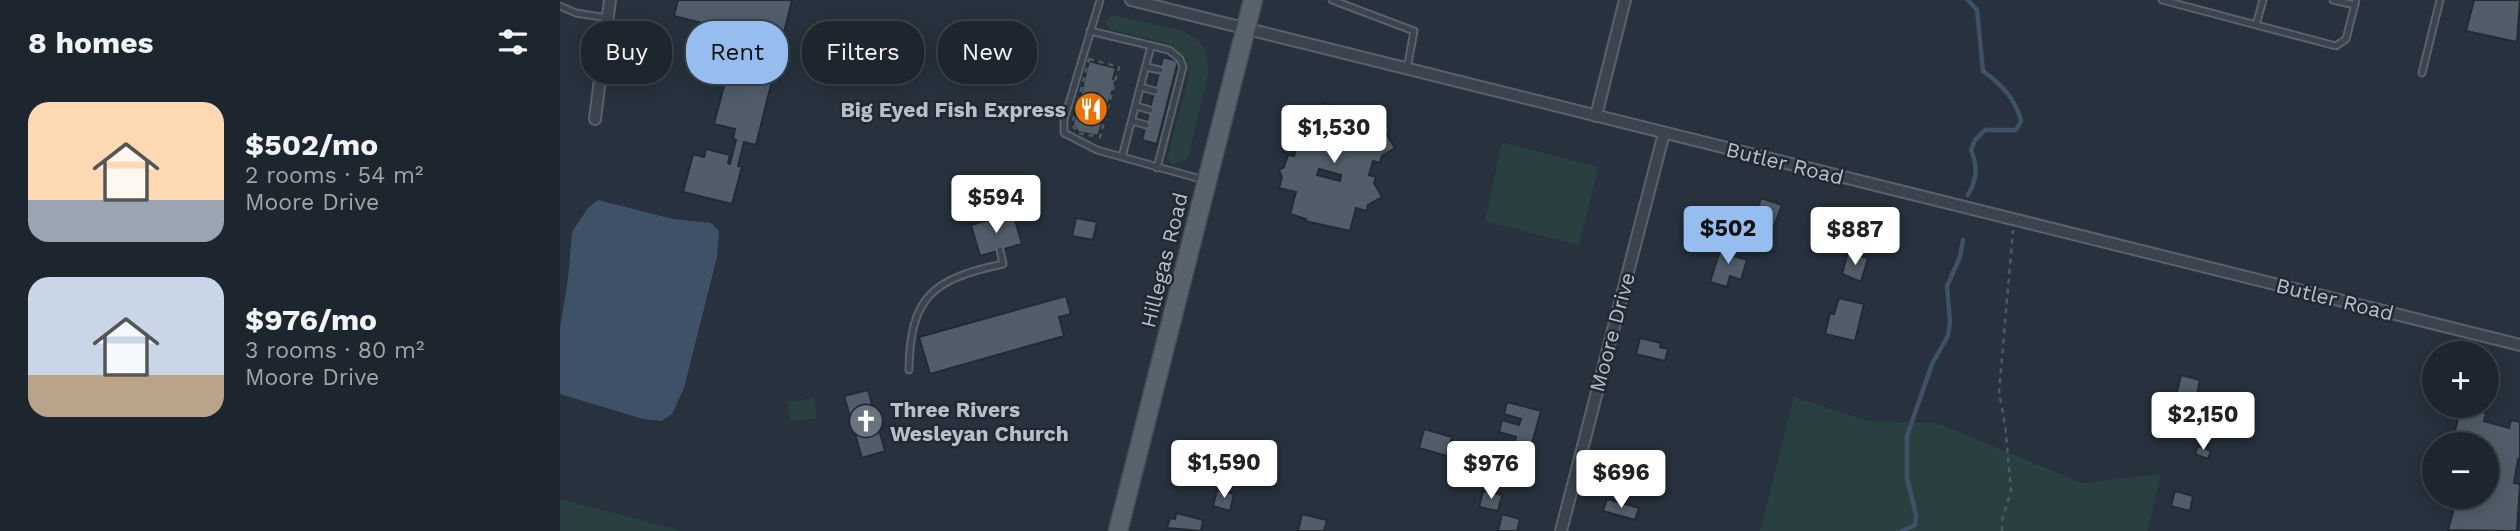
<!DOCTYPE html>
<meta charset="utf-8">
<style>
body{margin:0;font-family:"Work Sans",sans-serif;background:#252e36;color:#f1f3f6;height:100vh;display:flex;flex-direction:column;font-size:26px;white-space:nowrap}
*{box-sizing:border-box;margin:0}
p{font-size:23px;color:#a0a5aa}
.icon{flex:none;width:38px;height:38px;fill:none;stroke:currentColor;stroke-width:2;stroke-linecap:round;stroke-linejoin:round}
.map{position:relative;flex:1;overflow:hidden}
.details{display:flex;flex-direction:column;background:#1d262e;width:560px}
.details>*{flex:none}
.hud{position:absolute;left:21px;top:21px;width:665px;height:63px;display:flex;gap:14px}
.tools{position:absolute;left:1862px;top:341px;display:grid;gap:14px}
.tools a{display:grid;place-items:center;width:77px;height:77px;border-radius:50%;background:#1d262e;box-shadow:0 4px 18px #0003,0 0 0 2px #3b434a;font-size:35px}
.price{position:absolute;translate:-50% -60px;padding:0 16px;border-radius:7px;background:#fff;color:#222;font-size:23px;line-height:46px;filter:drop-shadow(0 2px 4px #0008)}
.price::after{content:'';position:absolute;left:50%;top:42px;width:21px;height:16px;margin-left:-10px;background:inherit;clip-path:polygon(0 0,100% 0,50% 100%)}
.price.selected{background:#96bdf0;color:#111}
ul{padding:0;list-style:none}
li{display:flex;align-items:center;gap:21px;height:175px;padding:0 28px}
li span{display:grid;place-items:center;flex:none;width:196px;height:140px;border-radius:21px;color:#555}
li>.icon{margin-inline-start:auto}
span .icon{width:84px;height:84px;fill:#fffc;stroke-width:1}
li b{font-size:30px}
h2{display:flex;justify-content:space-between;align-items:center;height:84px;padding:0 28px;font-size:30px}
.pill{padding:0 24px;border-radius:28px;background:#1d262e;box-shadow:0 4px 18px #0003,0 0 0 2px #3b434a;font-size:24px;line-height:63px}
.pill.selected{background:#96bdf0;color:#111}
main{display:flex;flex:1;min-height:0}
.map>svg:first-child{display:block}
.green{fill:#2a4040}
.water{fill:#3f5166}
.lines{fill:none;stroke-linecap:round;stroke-linejoin:round}
.stream{stroke:#3f5166;stroke-width:4.5}
.building{fill:#515d69;stroke:#222b35;stroke-width:2;fill-rule:evenodd}
.lane-casing{stroke:#59626c;stroke-width:9}
.street-casing{stroke:#59626c;stroke-width:14}
.primary-casing{stroke:#454d57;stroke-width:21}
.path{stroke:#495c5e;stroke-width:2.5;stroke-dasharray:5 5;stroke-linecap:butt}
.lane{stroke:#3b444e;stroke-width:5}
.street{stroke:#3b444e;stroke-width:10}
.primary{stroke:#59636e;stroke-width:18}
.labels{text-anchor:middle;dominant-baseline:central;stroke-width:5;stroke-linejoin:round;paint-order:stroke}
.poi-label{font-size:21px;font-weight:bold;fill:#b8bfc9;stroke:#202933;text-anchor:end}
.street-label{font-size:21px;fill:#b8bfc9;stroke:#202933}
</style>
<main>
<section class="details">
<h2>8 homes<svg class="icon" aria-label="filters" viewBox="0 0 24 24"><path d="M4 7h16M4 17h16"/><circle cx="9" cy="7" r="2"/><circle cx="15" cy="17" r="2"/></svg></h2>
<ul>
<li><span style="background:linear-gradient(#ffd9b3 70%,#9aa5b1 0)"><svg class="icon" aria-label="home" viewBox="0 0 24 24"><path d="M3 11l9-7 9 7M6 9v11h12V9"/></svg></span><div><b>$502/mo</b><p>2 rooms · 54 m²</p><p>Moore Drive</p></div></li>
<li><span style="background:linear-gradient(#c9d6e8 70%,#b9a48a 0)"><svg class="icon" aria-label="home" viewBox="0 0 24 24"><path d="M3 11l9-7 9 7M6 9v11h12V9"/></svg></span><div><b>$976/mo</b><p>3 rooms · 80 m²</p><p>Moore Drive</p></div></li>
</ul>
</section>
<div class="map">
<svg width="1960" height="531" viewBox="0 0 1960 531">
<rect width="100%" height="100%" fill="#27323e"/>
<path class="green" d="M552,15L620,30L636,38L645,49L649,70L628,158L612,165L607,159L629,76L627,59L610,44L549,29L546,21Z
M942,142L1038,167L1019,245L925,221Z
M1234,397L1312,422L1377,423L1522,483L1601,474L1587,531H1200Z
M254,398L257,418L231,421L228,402Z
M0,499L122,531H0Z"/>
<path class="water" d="M38,200L113,219L151,223L159,231L157,257L124,388L112,414L102,421L83,419L0,394V328L8,279L12,232L28,208Z"/>
<g class="lines">
<path class="stream" d="M1408,195C1417,179 1418,167 1411,150L1415,140L1425,130H1456L1461,121C1456,99 1441,84 1423,71L1417,10L1408,0
M1342,531L1355,525L1356,515L1347,478V436L1372,364L1388,336L1390,322L1387,286L1400,257L1403,240"/>
</g>
<path class="building" d="M118,0H232L196,145L184,142L178,166L182,167L172,204L123,192L133,154L144,157L146,149L170,155L168,163L170,164L176,140L173,139L175,129L154,124L178,32L114,16Z
M1914,0H1960L1957,42L1906,31Z
M603,57L618,61L597,144L582,140Z
M529,61L556,68L553,79L556,80L538,136L518,132L513,124Z
M763,103L811,116L809,123L829,128L827,135L835,148L822,156L820,163L813,161L809,175L816,177L814,183L822,197L808,205L807,211L796,208L790,231L745,221L746,219L730,214L736,192L719,188L722,177L719,170L724,167L728,155L734,156L738,140L732,138L735,127L731,121L738,117L741,106L760,111ZM769,131L791,137L788,149L766,143ZM759,169L781,175L780,181L757,175Z
M1201,198L1222,205L1214,226L1198,220L1201,211L1197,210Z
M453,213L462,244L420,256L411,225Z
M516,218L537,222L533,240L512,236Z
M1162,244L1176,248L1174,256L1187,260L1181,280L1170,276L1167,287L1150,282Z
M1288,252L1308,258L1301,282L1282,274Z
M506,296L511,314L499,317L504,336L370,374L359,337Z
M1279,298L1304,304L1295,341L1265,334L1270,313L1274,314Z
M1080,338L1101,343L1100,347L1108,349L1105,361L1076,354Z
M1621,375L1640,380L1631,425L1604,418L1609,399L1615,400Z
M308,390L314,411L318,410L324,425L323,429L319,430L325,451L302,458L284,396Z
M947,402L981,411L970,450L954,445L956,437L939,432L942,420L959,425L961,419L944,414Z
M1901,407L1926,413L1924,421L1949,428L1951,420L1960,422V460L1958,459L1954,483L1960,484L1957,531L1888,530L1897,497H1927V444H1912L1893,439Z
M864,429L892,437L887,456L859,448Z
M1638,446L1651,451L1648,459L1635,454Z
M1077,454L1104,463L1101,470L1075,462Z
M657,490L674,494L670,511L653,506Z
M923,491L942,495L938,511L919,507Z
M1615,491L1633,496L1630,511L1611,506Z
M1047,499L1079,508L1075,520L1043,511Z
M616,513L643,520L641,531L607,528L610,518L615,519Z
M742,514L767,520L764,531H738Z
M942,514L960,519L957,531H938Z"/>
<g class="lines">
<g class="lane-casing">
<path id="lane" d="M540,0L504,120V133L537,150L644,180
M772,0L854,31L847,69
M1602,0L1776,46L1786,39L1796,0
M1773,0L1795,5
M0,6L16,13L47,18
M1696,25L1703,0
M530,31L609,50L620,59L623,67L597,168
M586,67L600,70
M1862,73L1880,0
M581,87L595,91
M576,106L590,110
M572,121L586,125
M562,157L591,46
M349,370C350,296 373,279 443,264L440,250"/>
</g>
<g class="street-casing">
<path id="street" d="M571,0L1960,345
M1036,116L1065,0
M35,119L50,0
M1001,531L1104,133"/>
</g>
<g class="primary-casing">
<path id="primary" d="M558,531L693,0"/>
</g>
<path class="path" d="M529,59L559,67L540,137L518,133L512,124Z
M1442,531V520L1451,491L1445,425L1439,392L1453,230"/>
<use href="#lane" class="lane"/>
<use href="#street" class="street"/>
<use href="#primary" class="primary"/>
</g>
<defs>
<g id="restaurant-disc" transform="scale(1.75)"><circle r="9.5" fill="#e8710a" stroke="#202933"/><path d="M-5-6h1v4h1v-4h1v4h1v-4h1v5L-1.5 .5V6h-2V.5L-5-1ZM5-6V6H3V1.5H1.5Q1.5-4 5-6Z" fill="#fff"/></g>
<g id="church-disc" transform="scale(1.75)"><circle r="9.5" fill="#6b7280" stroke="#202933"/><path d="M-1.2-6h2.4v3.5h3.3v2.4h-3.3V6h-2.4V-.1h-3.3v-2.4h3.3Z" fill="#fff"/></g>
</defs>
<g fill-rule="evenodd">
<use href="#restaurant-disc" x="531" y="109"/>
<use href="#church-disc" x="306" y="421"/>
</g>
<g class="labels">
<g class="poi-label">
<text x="506" y="109">Big Eyed Fish Express</text>
<text x="330" y="409" text-anchor="start">Three Rivers<tspan x="330" dy="24">Wesleyan Church</tspan></text>
</g>
<g class="street-label">
<text transform="translate(1225 163) rotate(14)">Butler Road</text>
<text transform="translate(604 260) rotate(-76)">Hillegas Road</text>
<text transform="translate(1775 299) rotate(14)">Butler Road</text>
<text transform="translate(1052 332) rotate(-75)">Moore Drive</text>
</g>
</g>
</svg>
<div class="tools">
<a>+</a>
<a>−</a>
</div>
<b class="price" style="left:774px;top:165px">$1,530</b>
<b class="price" style="left:436px;top:235px">$594</b>
<b class="price selected" style="left:1168px;top:266px">$502</b>
<b class="price" style="left:1295px;top:267px">$887</b>
<b class="price" style="left:1643px;top:452px">$2,150</b>
<b class="price" style="left:664px;top:500px">$1,590</b>
<b class="price" style="left:931px;top:501px">$976</b>
<b class="price" style="left:1061px;top:510px">$696</b>
<div class="hud">
<a class="pill">Buy</a>
<a class="pill selected">Rent</a>
<a class="pill">Filters</a>
<a class="pill">New</a>
</div>
</div>
</main>
